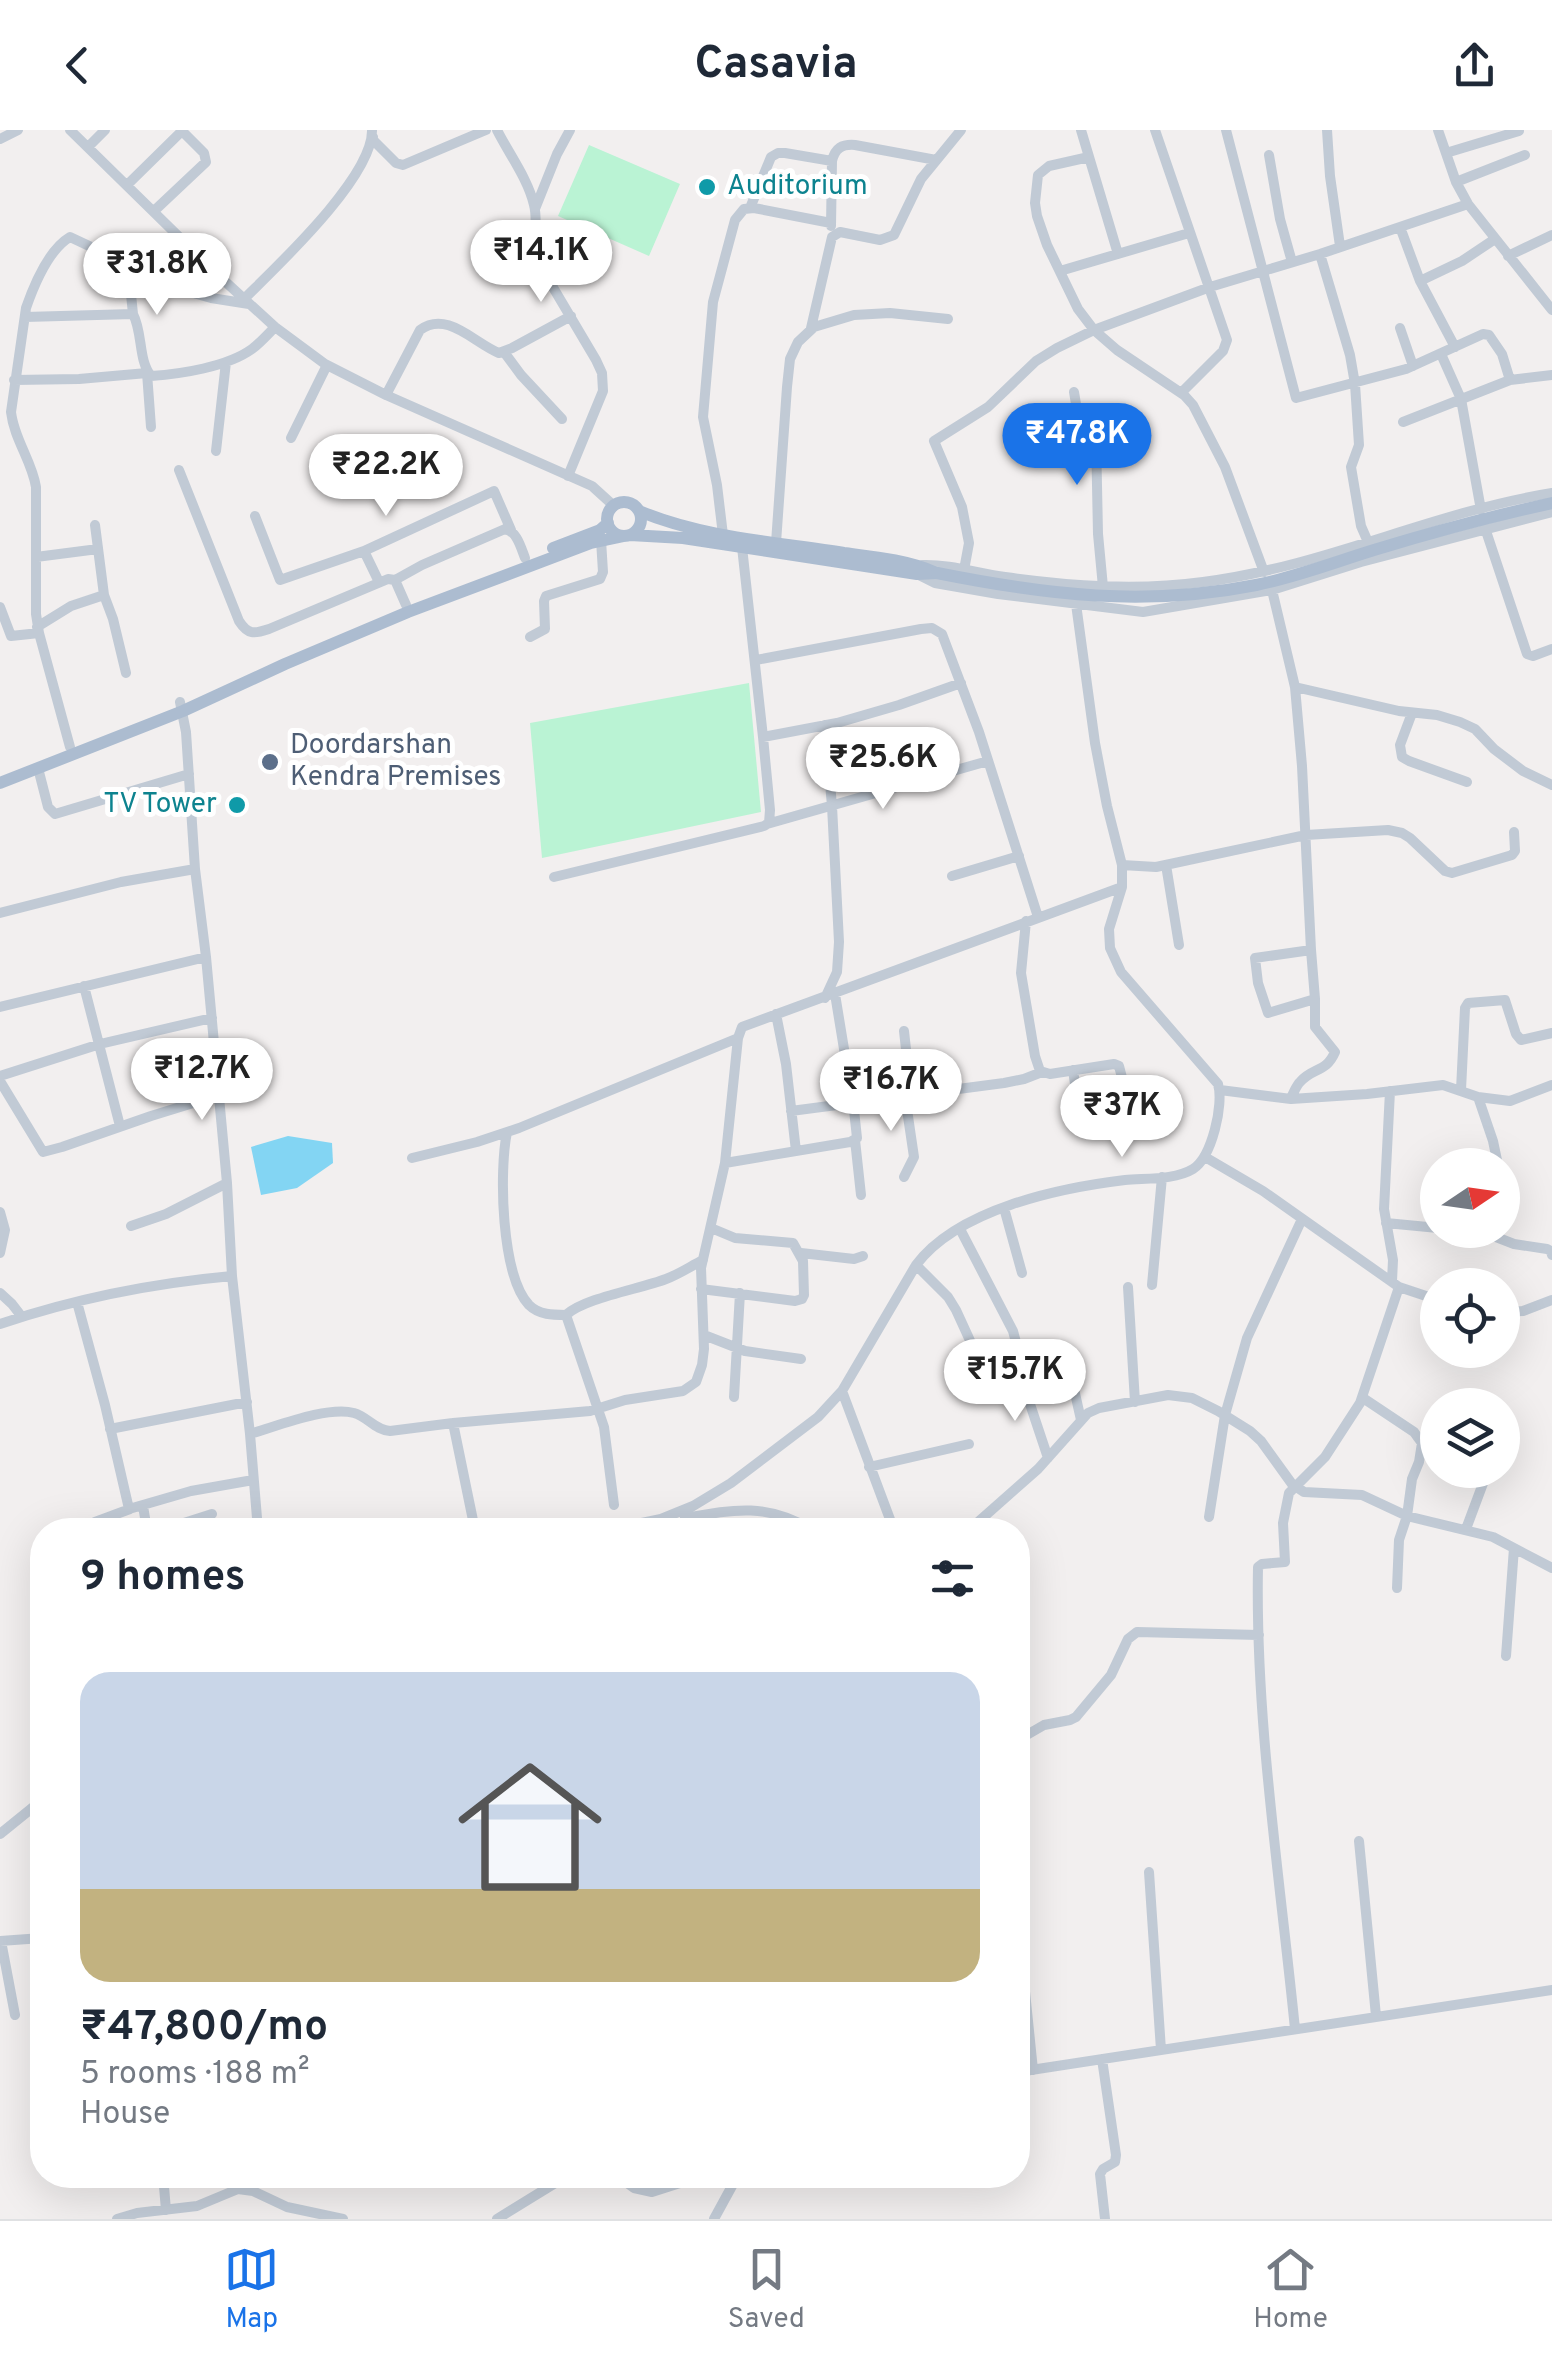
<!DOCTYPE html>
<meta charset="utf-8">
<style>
body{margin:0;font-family:Overpass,sans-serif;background:#f2f2f3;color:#1f2937;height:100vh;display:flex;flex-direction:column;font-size:38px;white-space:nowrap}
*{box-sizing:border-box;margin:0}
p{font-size:32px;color:#747a83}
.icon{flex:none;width:55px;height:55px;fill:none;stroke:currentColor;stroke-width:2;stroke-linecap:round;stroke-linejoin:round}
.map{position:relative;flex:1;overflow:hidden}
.side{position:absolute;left:30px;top:1388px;width:1000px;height:670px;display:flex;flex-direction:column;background:#fff;border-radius:40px;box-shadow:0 10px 40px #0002}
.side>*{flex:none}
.needle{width:65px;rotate:77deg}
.buttons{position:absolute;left:1420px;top:1018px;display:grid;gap:20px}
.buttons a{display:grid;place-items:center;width:100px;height:100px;border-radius:50%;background:#fff;box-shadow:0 10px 40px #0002;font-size:50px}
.price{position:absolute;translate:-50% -85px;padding:0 22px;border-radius:35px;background:#fff;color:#222;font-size:32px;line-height:65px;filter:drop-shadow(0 2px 5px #0008)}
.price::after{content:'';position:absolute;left:50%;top:60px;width:30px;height:22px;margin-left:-15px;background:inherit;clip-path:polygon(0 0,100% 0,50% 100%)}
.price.selected{background:#1a73e8;color:#fff}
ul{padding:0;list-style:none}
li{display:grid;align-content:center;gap:20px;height:530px;padding:0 50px}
li span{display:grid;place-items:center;height:310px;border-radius:30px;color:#555}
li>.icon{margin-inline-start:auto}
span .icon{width:180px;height:180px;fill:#fffc;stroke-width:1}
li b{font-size:42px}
h2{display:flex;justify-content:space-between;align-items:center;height:120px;padding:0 50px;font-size:42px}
header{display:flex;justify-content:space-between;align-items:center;height:130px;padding:0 50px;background:#fff;font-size:45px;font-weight:700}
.tabs{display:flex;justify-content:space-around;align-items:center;height:140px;border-top:2px solid #e0e1e3;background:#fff;font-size:28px;color:#747a83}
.tabs a{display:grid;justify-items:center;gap:5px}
.tabs .selected{color:#1a73e8}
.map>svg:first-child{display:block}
.green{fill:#baf3d4}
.water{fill:#83d5f3}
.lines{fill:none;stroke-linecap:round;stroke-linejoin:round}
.minor{stroke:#c1cad5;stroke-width:10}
.major{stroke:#acbcd0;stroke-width:12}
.major-bridge{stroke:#acbcd0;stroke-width:12}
.culture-dot{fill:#0f9aa8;stroke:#fff;stroke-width:4}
.service-dot{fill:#5c6f8a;stroke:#fff;stroke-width:4}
.labels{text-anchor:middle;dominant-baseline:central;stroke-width:10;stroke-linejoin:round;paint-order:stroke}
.culture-label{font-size:28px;fill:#0d838f;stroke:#fff;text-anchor:start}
.service-label{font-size:28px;fill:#4e5e75;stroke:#fff;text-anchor:start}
</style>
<header><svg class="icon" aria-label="back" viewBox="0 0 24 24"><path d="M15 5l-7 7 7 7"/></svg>Casavia<svg class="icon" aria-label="share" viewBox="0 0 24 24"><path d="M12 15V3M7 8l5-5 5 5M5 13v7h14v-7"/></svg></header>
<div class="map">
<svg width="1552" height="2089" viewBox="0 0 1552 2089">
<rect width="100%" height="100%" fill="#f2efef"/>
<path class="green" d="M589,15L680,54L649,126L558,86Z
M749,553L761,682L542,728L530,593Z"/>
<path class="water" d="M288,1006L332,1013L333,1033L297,1058L261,1065L251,1017Z"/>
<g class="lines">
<path class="minor" d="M70,0L218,145L275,197L325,234L386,265L592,356L614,376
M497,0C509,24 528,49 534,75C539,94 531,113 538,132L596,230L602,243L603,261L568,346
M1081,0L1118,124
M1155,0L1227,210L1223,221L1181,263
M1226,0L1296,268L1406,239L1483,204L1489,205L1502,224L1510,250
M1327,0L1330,46L1340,116
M1438,0L1456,52L1468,74L1552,180
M373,7L372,9L396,33L403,35L486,0
M0,9L18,0
M88,17L105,0
M1446,23L1519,1
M1269,25L1280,89L1292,132
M1089,27L1049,36L1038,45L1035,73L1037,86L1047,115L1078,179L1094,200L1117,220L1184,265L1193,275L1225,337L1264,442
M1456,52L1525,25
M127,55L183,0
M750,78L771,27L778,23H785L832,31
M535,79L557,24L570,0
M154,81L206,32L204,23L182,1
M831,96L832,31C835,18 842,14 855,15L936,30
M1400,97L1420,151L1455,217
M1320,124L1350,225L1355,254L1359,315L1351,337L1361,396L1368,412
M1508,126L1552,105
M128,135L133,184
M1060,141L1189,103
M1420,151L1462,131L1495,109
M244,169C277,136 373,47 372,0
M25,187L133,184C143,203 138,230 151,246C181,244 227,237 252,219C260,213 268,204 275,197
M811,198L832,107L840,102L880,110L894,105L921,49L961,0
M1400,198L1413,236
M504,222L521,245L562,289
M1441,224L1461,269L1481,380
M14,250L79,249L147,243L151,297
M1074,262L1079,292L1092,298L1096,306L1098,404L1103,457
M386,265L420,200C447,180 474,213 499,223L512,218L571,186
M1403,292L1510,250L1552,245
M291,308L327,235
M216,321L226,232
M179,340L239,491C248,505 254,504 269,499L388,449L395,450L406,475
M255,386L280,450L364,421L379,452
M1485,398L1527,524L1533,526L1552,519
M723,405L717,355L703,287L713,172L735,90L744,79L754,78L831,93
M776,413L787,257L790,229L798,212L814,197L854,185L890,183L948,189
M364,421L494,361L511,400
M36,427L98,419
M922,435C949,434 977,443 1005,447C1071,456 1136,461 1203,452C1323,437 1433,382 1552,363
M964,440L969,413L962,377L934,311L988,277L1036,231L1057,218L1094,200L1210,157L1320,124L1468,74
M919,445L935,453L998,464L1143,482L1272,460L1361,432L1552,382
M395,450L422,435L505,399C517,401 521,418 525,428
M1272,460L1295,557L1302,636L1311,820L1255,828L1258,853L1268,883L1315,869L1311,820
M104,465L113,489L126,543
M0,477L11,506L39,503
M37,497L71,476L104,465L95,395
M530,507L545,499L544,471L546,466L600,449L603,442L601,410
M756,530L921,499L932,498L942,504L979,602L1038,787
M1295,557L1399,581L1437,585L1460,592L1475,599L1494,619L1523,641L1552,655
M180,572L186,602L195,739L206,827L227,1053L232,1146L250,1304L258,1400
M1412,583L1400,615L1402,627L1409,631L1467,652
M763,607L837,593L899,575L961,553
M70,617L39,503L36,484V357C32,331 14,309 11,282L26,178C34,155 48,120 70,107L183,160L211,168L249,174
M38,638L48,677L55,684L189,644
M767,694L988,631
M1122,735L1156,737L1306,705L1388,700L1402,703L1410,708L1445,741L1452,743L1512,725L1515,721L1514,702
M1166,735L1179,815
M952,746L1019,726
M554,747L764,696L769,693L770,680L763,607L742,417
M0,783L121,752L195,739
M1026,791L1021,843L1035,926L1040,941L1050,944L1114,934L1119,936L1127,967C1138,977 1157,969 1170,966
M84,856L120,996
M825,868L837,842L839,812L832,676L825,595
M0,877L206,827
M776,884L786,934L796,1021
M904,901L911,965
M1073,940L1079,982
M0,946L100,914L212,888
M0,951L43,1022L62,1017L151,986L219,965
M1220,960L1291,969L1367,964L1443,955L1478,967L1510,971L1552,955
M1461,960L1465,878L1468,873L1505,870L1516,904L1521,910L1552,903
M1390,961L1384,1079L1393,1130L1392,1151
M1478,967L1493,1011L1498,1035
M1291,969C1292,965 1297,955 1300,952C1313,937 1326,943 1335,922L1315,897V869
M791,981L1004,953L1024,949L1042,942
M507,1002C499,1041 501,1145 529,1175C539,1185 553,1185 566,1185
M855,1010L861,1065
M1205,1027L1263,1061L1399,1157L1438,1170
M412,1028L477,1012L519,998L738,908
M725,1033L850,1012L857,1008L854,980L835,864
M904,1047L914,1027L905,966
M1004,1078L1022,1143
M0,1082L5,1100L0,1123
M1386,1093L1438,1098
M131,1096L166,1084L227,1053
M960,1099L1013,1201L1025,1246
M1478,1100L1514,1114L1547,1119L1551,1121L1552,1125
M801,1123L854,1129L863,1126
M916,1135L948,1167L956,1180L989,1252L1067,1238L1070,1241L1081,1290
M1152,1155L1162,1047
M1128,1157L1135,1272
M701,1159L795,1171L802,1169L804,1165L803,1131L793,1113L735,1108L711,1098
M0,1163L12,1174L22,1187
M77,1172L105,1275L129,1379L191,1361L253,1350
M1502,1182L1523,1181L1552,1170
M0,1194C74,1169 155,1153 232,1146
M704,1205L745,1221L801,1229
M1021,1247L1048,1328
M842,1261L894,1400
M734,1267L740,1163
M1363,1268L1414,1302L1422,1313L1419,1332L1412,1349L1407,1386L1399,1410L1397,1458
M453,1293L475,1400
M110,1299L247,1272
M250,1304C278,1296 327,1276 354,1283C368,1287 375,1300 390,1301L453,1293L590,1281L625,1270L683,1261L696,1252L702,1235L704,1219L701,1138L725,1033L738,908L742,897L1122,757
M869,1337L969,1314
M614,1375L604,1297L566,1185C584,1168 640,1159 666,1149C679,1144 691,1136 703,1130
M143,1376L147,1400
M684,1381L687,1400
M1209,1387L1225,1285L1247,1208L1302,1089
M686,1388C735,1379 768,1373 812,1400
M1466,1399L1488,1340
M95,1400V1392L130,1379
M162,1400L212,1384
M608,1400L661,1389L693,1376L731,1353L818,1287L842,1261L916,1135C958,1079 1059,1058 1125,1050C1146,1048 1175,1050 1193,1039C1212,1027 1224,974 1218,954L1121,842L1110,818L1109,799L1122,757V735L1107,676L1095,613L1076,474
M969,1400L1038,1339L1088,1283L1099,1278L1168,1265L1192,1268L1218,1281L1250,1301L1261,1311L1292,1354L1304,1362L1362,1365L1407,1386L1493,1407L1552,1438
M1506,1526L1514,1418
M1018,1610L1044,1595L1070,1590L1076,1587L1111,1545L1128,1509L1137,1502L1259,1505
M0,1704L42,1670
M1359,1711L1376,1886
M1149,1742L1161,1920
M1018,1793L1033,1940
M0,1811L42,1808
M1,1811L15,1885
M1295,1899C1280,1748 1255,1588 1258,1437L1262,1434L1285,1432L1283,1393L1289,1363L1325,1327L1360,1273L1399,1157
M1102,1929L1116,2025L1115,2032L1103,2039L1100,2044L1105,2089
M1018,1942L1552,1860
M163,2045L166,2080
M616,2045L634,2058L652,2062L705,2045
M117,2089L137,2083L197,2076L238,2059L253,2061L287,2077L343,2089
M497,2089L557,2052L578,2045
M714,2089L738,2045"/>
<path class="major" d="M607 389a17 17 0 1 1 34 0a17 17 0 1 1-34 0Z
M639,381C704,408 775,412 844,423C874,427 906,430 934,442
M630,405L683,408L917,444L937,443
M553,418L600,400L608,393
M0,653L183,581L285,534L408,482L591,413L624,406"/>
<path class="major-bridge" d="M937,443C1047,465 1145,477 1256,455C1296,447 1335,432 1374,420C1433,402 1492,386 1552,373"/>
</g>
<g class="culture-dot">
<circle cx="707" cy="57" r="10"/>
<circle cx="237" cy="675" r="10"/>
</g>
<circle class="service-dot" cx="270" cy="632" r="10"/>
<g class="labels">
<g class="culture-label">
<text x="727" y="57">Auditorium</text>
<text x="217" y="675" text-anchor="end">TV Tower</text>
</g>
<g class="service-label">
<text x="290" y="616">Doordarshan<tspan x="290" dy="32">Kendra Premises</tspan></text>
</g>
</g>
</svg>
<div class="buttons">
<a><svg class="needle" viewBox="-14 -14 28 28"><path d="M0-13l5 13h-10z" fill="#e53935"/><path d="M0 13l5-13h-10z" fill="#747a83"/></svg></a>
<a><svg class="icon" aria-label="locate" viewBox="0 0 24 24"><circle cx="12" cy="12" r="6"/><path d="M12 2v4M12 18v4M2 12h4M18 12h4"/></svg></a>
<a><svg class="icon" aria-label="layers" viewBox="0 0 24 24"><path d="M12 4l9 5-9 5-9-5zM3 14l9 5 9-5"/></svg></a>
</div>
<b class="price" style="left:541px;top:175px">₹14.1K</b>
<b class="price" style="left:157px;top:188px">₹31.8K</b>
<b class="price selected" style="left:1077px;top:358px">₹47.8K</b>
<b class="price" style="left:386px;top:389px">₹22.2K</b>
<b class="price" style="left:883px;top:682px">₹25.6K</b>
<b class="price" style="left:202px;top:993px">₹12.7K</b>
<b class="price" style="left:891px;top:1004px">₹16.7K</b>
<b class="price" style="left:1122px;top:1030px">₹37K</b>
<b class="price" style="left:1015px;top:1294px">₹15.7K</b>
<section class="side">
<h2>9 homes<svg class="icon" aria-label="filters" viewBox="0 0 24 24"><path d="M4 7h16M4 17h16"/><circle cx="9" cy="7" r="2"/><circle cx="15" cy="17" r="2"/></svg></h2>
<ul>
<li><span style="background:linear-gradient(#c9d6e8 70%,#c2b280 0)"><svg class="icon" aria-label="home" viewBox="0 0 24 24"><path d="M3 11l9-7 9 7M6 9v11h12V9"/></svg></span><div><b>₹47,800/mo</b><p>5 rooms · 188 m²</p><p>House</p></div></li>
</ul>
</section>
</div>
<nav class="tabs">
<a class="selected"><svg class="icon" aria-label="map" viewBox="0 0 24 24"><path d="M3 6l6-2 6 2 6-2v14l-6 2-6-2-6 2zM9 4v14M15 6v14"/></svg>Map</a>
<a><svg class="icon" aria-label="saved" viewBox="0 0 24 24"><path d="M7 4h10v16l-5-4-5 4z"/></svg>Saved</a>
<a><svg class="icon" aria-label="home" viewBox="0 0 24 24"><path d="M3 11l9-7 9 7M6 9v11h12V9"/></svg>Home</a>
</nav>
